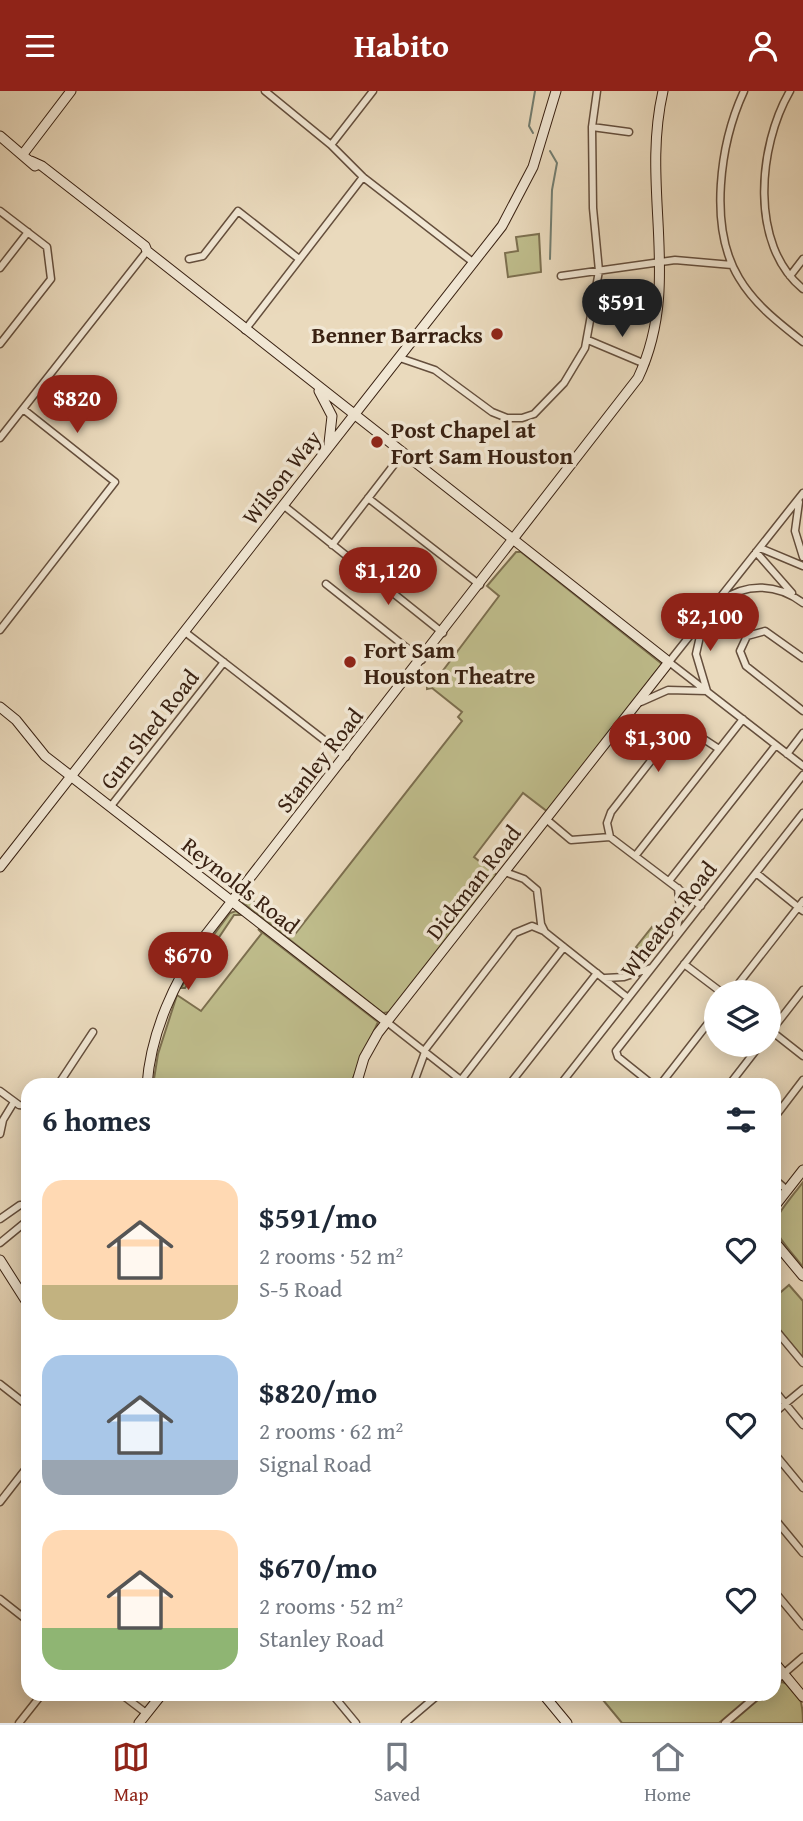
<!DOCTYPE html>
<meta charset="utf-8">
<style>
body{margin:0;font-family:"Gentium Book Plus",serif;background:#f2f2f3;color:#1f2937;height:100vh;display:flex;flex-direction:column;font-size:26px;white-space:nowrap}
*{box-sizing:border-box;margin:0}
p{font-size:23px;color:#747a83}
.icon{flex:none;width:38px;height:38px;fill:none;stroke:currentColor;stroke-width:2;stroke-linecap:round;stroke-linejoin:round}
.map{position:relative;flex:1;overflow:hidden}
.drawer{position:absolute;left:21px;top:987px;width:760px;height:623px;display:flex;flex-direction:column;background:#fff;border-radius:21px;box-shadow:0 4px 18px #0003}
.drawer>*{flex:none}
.tools{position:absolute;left:704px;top:889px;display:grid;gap:14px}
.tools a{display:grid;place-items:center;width:77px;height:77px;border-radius:50%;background:#fff;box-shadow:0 4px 18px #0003;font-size:35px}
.price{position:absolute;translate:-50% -60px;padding:0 16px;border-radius:24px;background:#8f2418;color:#fff;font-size:23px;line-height:46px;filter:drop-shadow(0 2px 4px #0008)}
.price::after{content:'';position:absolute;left:50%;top:42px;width:21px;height:16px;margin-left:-10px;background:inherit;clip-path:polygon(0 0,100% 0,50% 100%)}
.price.current{background:#222;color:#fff}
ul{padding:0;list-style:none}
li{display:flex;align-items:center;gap:21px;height:175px;padding:0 21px}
li span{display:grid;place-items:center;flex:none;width:196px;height:140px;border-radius:21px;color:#555}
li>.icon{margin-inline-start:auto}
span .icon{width:84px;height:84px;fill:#fffc;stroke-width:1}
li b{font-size:30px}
h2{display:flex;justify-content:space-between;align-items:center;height:84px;padding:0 21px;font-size:30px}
header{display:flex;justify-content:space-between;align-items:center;height:91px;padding:0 21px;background:#8f2418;color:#fff;font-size:32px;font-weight:700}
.dock{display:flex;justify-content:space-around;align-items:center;height:98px;border-top:2px solid #e0e1e3;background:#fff;font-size:19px;color:#747a83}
.dock a{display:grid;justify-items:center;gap:4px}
.dock .current{color:#8f2418}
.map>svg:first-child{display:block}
.green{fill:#bfbd8c;stroke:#7c6f4f;stroke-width:2}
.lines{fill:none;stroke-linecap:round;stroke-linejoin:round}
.stream{stroke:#727d70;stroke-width:2}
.street-casing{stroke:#654f3d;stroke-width:9}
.secondary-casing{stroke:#392112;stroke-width:11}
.street{stroke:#f1e7d4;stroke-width:6}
.secondary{stroke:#f1e7d4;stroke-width:9}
.poi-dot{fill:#8f2418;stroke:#f1e7d4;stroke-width:2.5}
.labels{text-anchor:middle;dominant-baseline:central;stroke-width:7;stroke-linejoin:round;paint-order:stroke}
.poi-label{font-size:23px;font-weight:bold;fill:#392112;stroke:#f1e7d4;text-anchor:start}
.street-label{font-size:23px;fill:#392112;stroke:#f1e7d4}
</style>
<header><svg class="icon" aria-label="menu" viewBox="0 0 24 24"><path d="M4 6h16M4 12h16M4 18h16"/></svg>Habito<svg class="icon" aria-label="person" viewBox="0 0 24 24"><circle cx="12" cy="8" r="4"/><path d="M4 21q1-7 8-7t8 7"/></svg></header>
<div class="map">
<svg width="803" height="1632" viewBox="0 0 803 1632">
<rect width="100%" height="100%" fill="#eadabd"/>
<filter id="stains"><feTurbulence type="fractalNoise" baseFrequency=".00286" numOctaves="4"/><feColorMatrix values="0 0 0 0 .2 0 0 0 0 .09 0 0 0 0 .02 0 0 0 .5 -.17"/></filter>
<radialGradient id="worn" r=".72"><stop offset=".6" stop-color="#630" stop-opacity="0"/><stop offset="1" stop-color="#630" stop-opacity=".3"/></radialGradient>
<path class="green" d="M539,143L541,181L508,186L505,162L518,160L516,146Z
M516,461H521L662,573L548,721L523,702L474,766L498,785L391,921L383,922L243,812L248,806L295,843L462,630L458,626L462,621L432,597L427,598V594H432L499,505L487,495Z
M236,820L241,824H234L185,897H181L204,857L230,822Z
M652,836L666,847L649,866L636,856Z
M258,838L378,931L350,994H153L158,963L177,904L201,920L262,842Z
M803,1091V1176C766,1130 767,1138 803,1091Z
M789,1194L803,1210V1267L774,1232V1207Z
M782,1591C801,1596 803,1615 803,1632H731L765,1603H774V1596Z
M598,1603H753L719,1632H622Z"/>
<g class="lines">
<path class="stream" d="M533,42L529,35L535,0
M550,168L552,99L557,72L550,60"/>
<g class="street-casing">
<path id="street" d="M265,0L331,54L363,86L474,172
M744,0C720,52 708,136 739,187C755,214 779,232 803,251
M790,0C758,55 749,154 803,198
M592,36L629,41
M331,54L373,0
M0,120L47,156L51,188L0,253
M189,168L203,165L238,120L299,168
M0,177L28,141
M561,185L675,169L732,174
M790,185L803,168
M245,239L363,86
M588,249L645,273
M400,267L435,279L492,321L507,327H522L534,323L564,292L585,257L599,180L593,117L592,36L597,0
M0,347L147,160
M803,402L669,571L803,675
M368,407L480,494
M799,411L795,440L803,466
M283,414L443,542
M332,454L403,362
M760,457L803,475
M756,461L792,502
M326,493L422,569
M721,510C747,491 778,493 803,512
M0,539L115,391L23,318
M185,541L346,666
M803,567L765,540L747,545L740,560L746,575L803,620
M641,611L668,599L707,600L696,563L703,532
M787,663L803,642
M111,715L224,571
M546,728L571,749L610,746L701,815
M610,746L607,732L611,721L671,644L690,639L719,658
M636,764L743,628
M505,781L524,788L537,799L541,833L545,841L628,907
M756,782L803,820
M669,790L776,654
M676,843L680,819L678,797
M684,873L721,901
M605,887L624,886L651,877
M732,901L803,810
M387,931L467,994
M770,939L803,965
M768,944L803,899
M424,960L515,842L532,835L544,840
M461,989L564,856
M58,994L93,941
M413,994L425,961
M509,994L597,882
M560,994L803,684
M653,994L618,966L616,960L803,722
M660,994L716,922
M729,994L760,954
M0,1000L19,1014L28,1015
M774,1027L803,989
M0,1043L3,1029L14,1011
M774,1088L787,1099
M0,1128L20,1114H28
M0,1152L28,1129
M774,1237L803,1272
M0,1293L28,1315
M774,1299L803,1334
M774,1322L803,1298
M774,1362L803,1397
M0,1411L28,1375
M774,1427L803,1462
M774,1500L803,1535
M0,1508L28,1530
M774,1591L803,1566
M121,1603L146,1622
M332,1603L356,1632
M19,1632L42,1603
M405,1632L439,1603
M725,1632L759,1603"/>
</g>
<g class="secondary-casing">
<path id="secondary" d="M0,45L35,75
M23,63L71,0
M31,70L42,75L145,155L147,160L669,571L378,942L364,967L356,994
M319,300L332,325L329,352
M0,616L16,629L45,665L387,931
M0,776L502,135L533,76L556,0
M147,994C151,939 175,891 204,846L638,287C683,192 640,100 663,0
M774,1116L803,1079
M774,1150L803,1185
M0,1169L28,1213
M774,1571L803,1606
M543,1603L567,1632
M139,1632L162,1603"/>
</g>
<use href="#street" class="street"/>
<use href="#secondary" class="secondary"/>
</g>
<g class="poi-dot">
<circle cx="497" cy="243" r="7"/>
<circle cx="377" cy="351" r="7"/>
<circle cx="350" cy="571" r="7"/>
</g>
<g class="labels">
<g class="poi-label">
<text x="483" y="243" text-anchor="end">Benner Barracks</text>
<text x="391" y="338">Post Chapel at<tspan x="391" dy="26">Fort Sam Houston</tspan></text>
<text x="364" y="558">Fort Sam<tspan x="364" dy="26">Houston Theatre</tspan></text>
</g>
<g class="street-label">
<text transform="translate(281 386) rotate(-52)">Wilson Way</text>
<text transform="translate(149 638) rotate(-52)">Gun Shed Road</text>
<text transform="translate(319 669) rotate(-52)">Stanley Road</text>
<text transform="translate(473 791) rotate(-52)">Dickman Road</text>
<text transform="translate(241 794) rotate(38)">Reynolds Road</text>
<text transform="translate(668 828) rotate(-52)">Wheaton Road</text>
</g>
</g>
<rect width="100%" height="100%" filter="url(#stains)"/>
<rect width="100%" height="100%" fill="url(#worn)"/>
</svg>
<div class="tools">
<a><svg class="icon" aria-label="layers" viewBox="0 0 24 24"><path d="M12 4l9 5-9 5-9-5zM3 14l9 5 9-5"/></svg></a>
</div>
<b class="price current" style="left:622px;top:248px">$591</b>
<b class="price" style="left:77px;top:344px">$820</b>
<b class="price" style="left:388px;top:516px">$1,120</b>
<b class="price" style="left:710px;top:562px">$2,100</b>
<b class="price" style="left:658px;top:683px">$1,300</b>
<b class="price" style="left:188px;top:901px">$670</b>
<section class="drawer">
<h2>6 homes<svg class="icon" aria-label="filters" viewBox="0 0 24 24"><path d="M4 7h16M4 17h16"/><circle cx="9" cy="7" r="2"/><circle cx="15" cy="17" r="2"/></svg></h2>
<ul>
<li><span style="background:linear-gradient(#ffd9b3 75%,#c2b280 0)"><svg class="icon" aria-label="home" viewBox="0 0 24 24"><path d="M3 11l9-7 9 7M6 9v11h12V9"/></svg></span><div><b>$591/mo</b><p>2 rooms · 52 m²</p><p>S-5 Road</p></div><svg class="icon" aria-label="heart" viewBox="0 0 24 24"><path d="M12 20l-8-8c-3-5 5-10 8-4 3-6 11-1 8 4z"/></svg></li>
<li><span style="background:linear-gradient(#a9c7e8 75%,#9aa5b1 0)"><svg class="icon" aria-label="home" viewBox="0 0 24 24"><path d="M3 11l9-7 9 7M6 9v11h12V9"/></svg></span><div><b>$820/mo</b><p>2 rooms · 62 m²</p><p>Signal Road</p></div><svg class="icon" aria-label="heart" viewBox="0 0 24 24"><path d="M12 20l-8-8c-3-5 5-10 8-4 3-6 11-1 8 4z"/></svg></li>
<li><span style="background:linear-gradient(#ffd9b3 70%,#8fb573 0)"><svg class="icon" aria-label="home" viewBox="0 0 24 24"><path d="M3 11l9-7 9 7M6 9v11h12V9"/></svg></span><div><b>$670/mo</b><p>2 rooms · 52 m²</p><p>Stanley Road</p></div><svg class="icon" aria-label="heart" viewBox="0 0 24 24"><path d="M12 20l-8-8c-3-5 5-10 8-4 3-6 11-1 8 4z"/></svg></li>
</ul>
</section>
</div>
<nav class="dock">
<a class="current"><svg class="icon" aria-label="map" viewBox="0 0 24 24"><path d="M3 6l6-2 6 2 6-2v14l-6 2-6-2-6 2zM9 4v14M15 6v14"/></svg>Map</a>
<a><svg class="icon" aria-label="saved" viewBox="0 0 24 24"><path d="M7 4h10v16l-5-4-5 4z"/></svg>Saved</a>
<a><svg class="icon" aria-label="home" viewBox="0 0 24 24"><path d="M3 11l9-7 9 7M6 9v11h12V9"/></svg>Home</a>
</nav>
